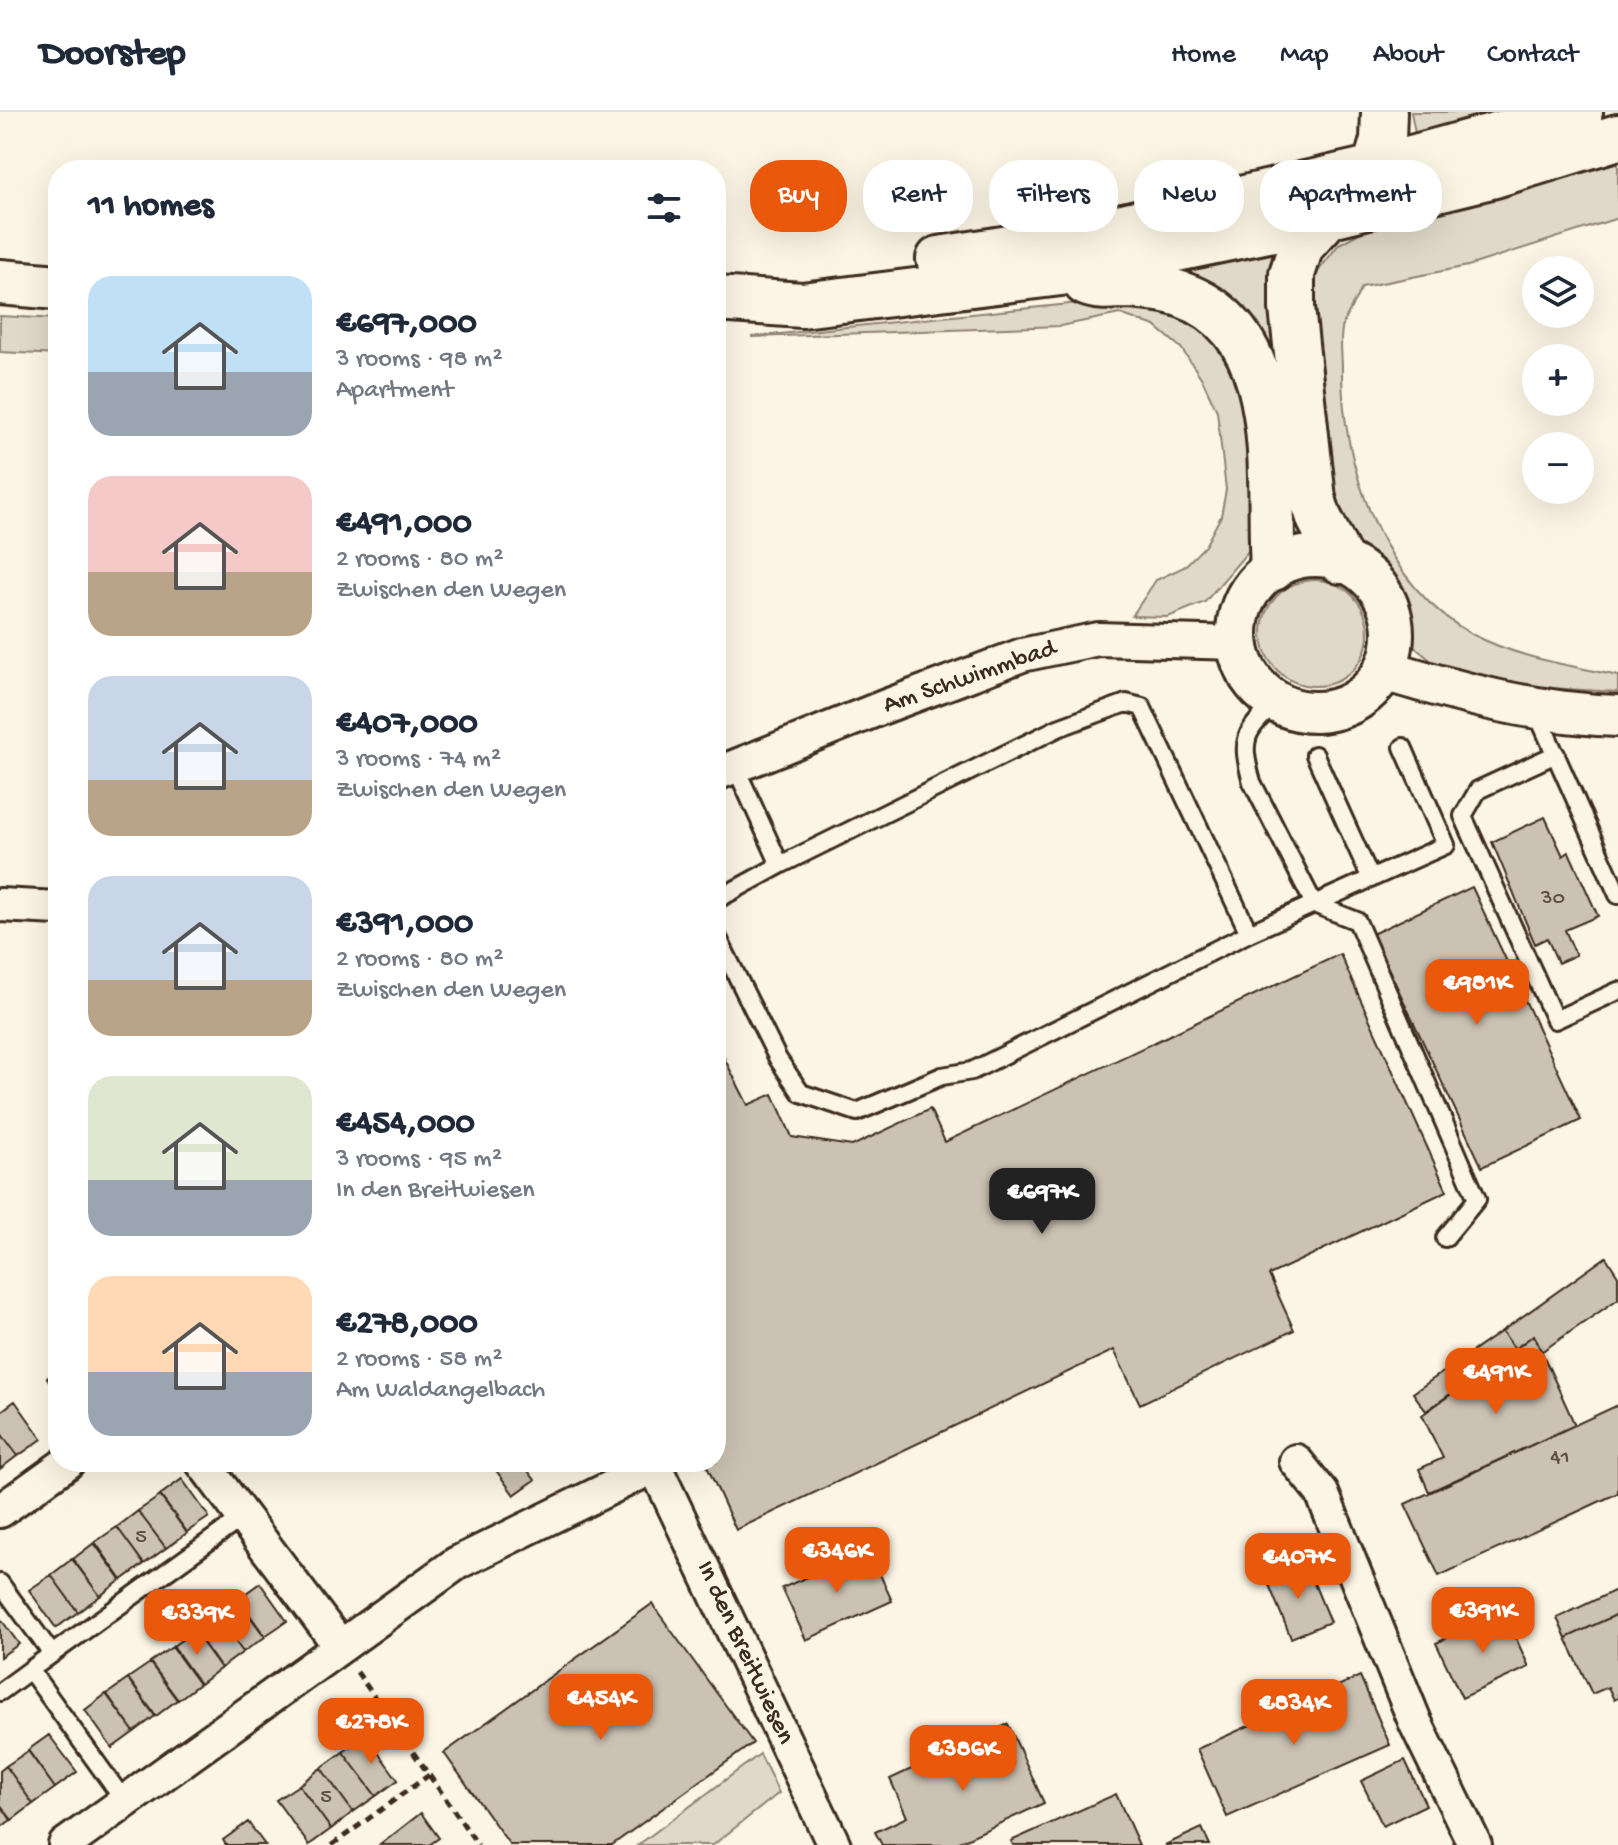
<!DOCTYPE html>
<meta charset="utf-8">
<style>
body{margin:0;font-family:"Gochi Hand",sans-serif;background:#f6f6f7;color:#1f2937;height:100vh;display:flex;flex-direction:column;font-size:30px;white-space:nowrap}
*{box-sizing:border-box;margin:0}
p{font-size:26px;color:#747a83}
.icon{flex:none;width:44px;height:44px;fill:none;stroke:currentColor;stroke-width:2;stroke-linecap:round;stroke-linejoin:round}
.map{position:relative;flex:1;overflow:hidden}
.panel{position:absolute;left:48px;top:48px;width:678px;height:1312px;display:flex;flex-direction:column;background:#fff;border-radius:32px;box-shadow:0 8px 32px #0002}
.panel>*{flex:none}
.top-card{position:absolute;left:750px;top:48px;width:748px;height:72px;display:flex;gap:16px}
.tools{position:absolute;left:1522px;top:144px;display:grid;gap:16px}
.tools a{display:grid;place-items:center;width:72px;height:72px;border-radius:50%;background:#fff;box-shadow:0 8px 32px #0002;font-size:40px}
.price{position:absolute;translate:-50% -68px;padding:0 18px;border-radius:16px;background:#ea580c;color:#fff;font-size:26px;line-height:52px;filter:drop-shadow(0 2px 4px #0008)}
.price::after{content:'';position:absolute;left:50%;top:48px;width:24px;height:18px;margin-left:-12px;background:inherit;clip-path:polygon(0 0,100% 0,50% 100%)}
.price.active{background:#222;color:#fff}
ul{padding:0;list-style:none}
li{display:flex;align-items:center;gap:24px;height:200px;padding:0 40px}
li span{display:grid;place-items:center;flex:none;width:224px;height:160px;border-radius:24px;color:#555}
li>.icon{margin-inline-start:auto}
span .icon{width:96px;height:96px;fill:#fffc;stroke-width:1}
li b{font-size:34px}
h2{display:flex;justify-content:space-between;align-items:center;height:96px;padding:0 40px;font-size:34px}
.chip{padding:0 28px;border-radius:32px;background:#fff;box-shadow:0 8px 32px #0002;font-size:28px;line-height:72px}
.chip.active{background:#ea580c;color:#fff}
header{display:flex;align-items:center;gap:48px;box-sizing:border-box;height:112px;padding:0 40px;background:#fff;border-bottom:2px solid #e0e1e3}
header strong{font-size:38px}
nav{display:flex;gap:44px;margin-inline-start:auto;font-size:28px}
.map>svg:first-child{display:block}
.green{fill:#e0d8c8;stroke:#8e8173;stroke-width:2}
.building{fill:#ccc2b3;stroke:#3b2a1e;stroke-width:2}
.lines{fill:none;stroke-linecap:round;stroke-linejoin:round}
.service-casing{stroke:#3b2a1e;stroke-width:22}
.minor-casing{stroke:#3b2a1e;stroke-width:38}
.tertiary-casing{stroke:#3b2a1e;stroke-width:46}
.primary-casing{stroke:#3b2a1e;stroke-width:50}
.path{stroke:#3b2a1e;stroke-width:5;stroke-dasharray:8 6;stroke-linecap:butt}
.service{stroke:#fcf5e5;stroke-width:16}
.minor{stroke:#fcf5e5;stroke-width:32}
.tertiary{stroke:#fcf5e5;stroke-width:40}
.primary{stroke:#fcf5e5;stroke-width:44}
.labels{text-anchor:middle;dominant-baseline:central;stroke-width:7;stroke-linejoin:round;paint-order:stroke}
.number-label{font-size:22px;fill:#5f5043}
.street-label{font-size:26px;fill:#3b2a1e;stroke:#fcf5e5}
</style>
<header>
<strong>Doorstep</strong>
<nav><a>Home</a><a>Map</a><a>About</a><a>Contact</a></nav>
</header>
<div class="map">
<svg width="1618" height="1733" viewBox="0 0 1618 1733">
<rect width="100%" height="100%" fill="#fcf5e5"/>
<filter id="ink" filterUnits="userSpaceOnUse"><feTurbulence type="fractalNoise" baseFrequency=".0125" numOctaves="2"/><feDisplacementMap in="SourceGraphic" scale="16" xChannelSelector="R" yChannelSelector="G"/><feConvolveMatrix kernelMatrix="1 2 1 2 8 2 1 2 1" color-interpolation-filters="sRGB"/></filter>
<g filter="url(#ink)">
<path class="green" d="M1411,0H1532L1417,32Z
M1618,44V106L1468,154L1362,175C1356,187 1348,200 1343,213C1339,225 1342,243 1342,256C1341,352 1383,474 1472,522C1517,546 1569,553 1618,564V580L1513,574L1434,551L1401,524L1396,483L1370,453L1339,422L1310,170L1339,132L1374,113Z
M1273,134L1271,173L1308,422L1281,423L1272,281L1169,157Z
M1117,187L1162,195L1200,214L1227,249L1248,296L1256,430L1205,490L1168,505L1132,504L1156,468L1184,455L1205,434L1221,404L1226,378L1217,299L1202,267L1181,236L1155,214L1120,202L1060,214L751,225Z
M0,204L58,207V243L0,240Z
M1262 521a53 53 0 1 1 106 0a53 53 0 1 1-106 0Z
M760,1642L779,1681L713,1733H638Z"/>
<path class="building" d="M1545,705L1563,744L1569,740L1598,804L1565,818L1576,843L1558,851L1547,826L1535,832L1492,730Z
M1472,775L1581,1008L1482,1055L1372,822Z
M1340,842L1447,1079L1269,1163L1294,1218L1140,1292L1114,1238L736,1418L705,1350H716V939L720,938L748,993L773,982L792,1025L852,1034L930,997L945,1030Z
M1606,1145L1618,1164V1187L1541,1240L1534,1223L1515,1237L1502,1219Z
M1502,1219L1515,1237L1426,1299L1413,1281Z
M1534,1223L1575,1313L1429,1380L1419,1357L1443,1346L1422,1303Z
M58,1258V1282L47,1266Z
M15,1289L42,1327L18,1344L0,1320V1300Z
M1618,1293V1381L1439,1464L1405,1392Z
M0,1320L17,1344L0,1357Z
M490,1350H524L522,1351L535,1368L514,1383Z
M182,1367L209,1405L187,1420L160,1383Z
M160,1384L187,1421L166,1436L138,1399Z
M138,1399L166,1436L144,1452L117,1415Z
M117,1415L144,1452L122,1468L95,1430Z
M94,1431L121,1468L100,1484L73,1447Z
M869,1438L892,1489L806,1528L782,1476Z
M72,1447L100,1484L78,1500L51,1463Z
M1306,1452L1330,1510L1291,1526L1267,1468Z
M51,1463L78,1500L56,1516L29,1478Z
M260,1471L287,1509L265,1524L238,1487Z
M1618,1477V1502L1566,1526L1557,1506Z
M237,1487L265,1525L243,1540L216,1503Z
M652,1492L753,1631L612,1733H510L444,1641Z
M1504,1500L1529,1555L1462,1586L1436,1531Z
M1618,1502V1586L1614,1588L1608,1575L1592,1582L1566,1526Z
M216,1503L243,1540L221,1556L194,1518Z
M0,1506L19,1532L0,1545Z
M194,1519L221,1556L200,1572L173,1534Z
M172,1535L199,1572L178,1588L150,1550Z
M150,1551L177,1588L156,1604L128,1566Z
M1360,1564L1390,1633L1227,1705L1197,1637Z
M128,1567L155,1604L134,1620L107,1582Z
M106,1582L134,1620L112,1636L85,1598Z
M1008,1612L1044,1691L953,1733H882L875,1720L907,1705L890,1667Z
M49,1623L77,1660L55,1676L28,1638Z
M366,1624L398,1668L376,1684L343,1640Z
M28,1639L55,1676L33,1692L6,1654Z
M343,1640L376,1684L353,1700L321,1656Z
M1405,1648L1426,1693L1383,1714L1361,1669Z
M6,1654L33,1692L12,1708L0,1692V1659Z
M321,1656L353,1700L331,1717L299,1673Z
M299,1673L331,1717L309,1733L276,1688Z
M1116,1682L1139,1733H1013L1011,1729Z
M0,1692L11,1708L0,1716Z
M421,1701L439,1726L429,1733H380Z
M248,1710L265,1733H226L223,1728Z
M1202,1716L1210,1733H1165Z"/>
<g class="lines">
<g class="service-casing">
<path id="service" d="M1276,591C1244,620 1240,627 1252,670L1314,792L1357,809L1477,1087L1445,1126
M1536,599L1618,783
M1556,642L1478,678L1463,704L1555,908L1618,879
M1315,643L1371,767
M735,654L780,753
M716,788L780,753L1058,616L1126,591L1142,595L1249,821
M716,822L778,947L801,981L857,1000L942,964L972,959L1249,821L1446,733L1403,635
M0,1471L52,1542L30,1558L125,1690
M52,1542L243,1405
M0,1580L30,1558"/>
</g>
<g class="minor-casing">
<path id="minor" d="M716,662L886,594L1022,543L1098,527L1237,531
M0,793L58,796
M1296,1349L1322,1381L1416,1612L1475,1733
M202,1350L340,1534
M653,1350L834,1733
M0,1399L68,1350
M65,1733L457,1451L655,1354"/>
</g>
<g class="tertiary-casing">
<path id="tertiary" d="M1237 522a78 78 0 1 1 156 0a78 78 0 1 1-156 0Z
M1384,558C1464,582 1533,601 1618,604"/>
</g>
<g class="primary-casing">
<path id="primary" d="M1375,56L1383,28L1384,0
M1329,103L1301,134L1292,162V196L1313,387L1319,406L1341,449
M939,147L1067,127L1375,56L1580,0
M0,170L58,175
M1086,171C1101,177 1113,174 1128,174C1146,175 1166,177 1183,183C1290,221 1267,368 1273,456
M716,187L802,193L1061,161L1278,116L1491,64L1618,25"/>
</g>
<path class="path" d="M357,1560L478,1733
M332,1733L429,1663"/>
<use href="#service" class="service"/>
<use href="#minor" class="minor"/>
<use href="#tertiary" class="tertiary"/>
<use href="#primary" class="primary"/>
</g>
</g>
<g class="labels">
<g class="number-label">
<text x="1553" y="787">30</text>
<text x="1560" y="1346">41</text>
<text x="141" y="1426">5</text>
<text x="326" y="1686">5</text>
</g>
<g class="street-label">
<text transform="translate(970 566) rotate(-19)">Am Schwimmbad</text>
<text transform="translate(744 1541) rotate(65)">In den Breitwiesen</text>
</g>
</g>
</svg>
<div class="tools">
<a><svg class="icon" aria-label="layers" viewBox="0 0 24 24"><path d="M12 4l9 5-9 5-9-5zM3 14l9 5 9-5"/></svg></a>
<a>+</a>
<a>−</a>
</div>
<b class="price" style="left:1477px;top:915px">€981K</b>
<b class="price active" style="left:1042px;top:1124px">€697K</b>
<b class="price" style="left:1496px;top:1304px">€491K</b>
<b class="price" style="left:837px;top:1483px">€346K</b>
<b class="price" style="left:1298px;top:1489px">€407K</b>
<b class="price" style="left:1483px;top:1543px">€391K</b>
<b class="price" style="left:197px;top:1545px">€339K</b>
<b class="price" style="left:601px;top:1630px">€454K</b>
<b class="price" style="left:1294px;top:1635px">€834K</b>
<b class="price" style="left:371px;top:1654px">€278K</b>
<b class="price" style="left:963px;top:1681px">€386K</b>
<div class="top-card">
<a class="chip active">Buy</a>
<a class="chip">Rent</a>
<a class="chip">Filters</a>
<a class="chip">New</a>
<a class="chip">Apartment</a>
</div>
<section class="panel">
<h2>11 homes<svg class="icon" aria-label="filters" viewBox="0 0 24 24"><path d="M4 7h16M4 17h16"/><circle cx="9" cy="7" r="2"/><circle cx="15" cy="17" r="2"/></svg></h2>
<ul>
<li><span style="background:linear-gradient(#bfe0f5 60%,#9aa5b1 0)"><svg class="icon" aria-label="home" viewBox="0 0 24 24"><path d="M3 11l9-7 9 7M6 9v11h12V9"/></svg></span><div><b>€697,000</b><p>3 rooms · 98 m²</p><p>Apartment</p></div></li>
<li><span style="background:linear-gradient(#f6c9c9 60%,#b9a48a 0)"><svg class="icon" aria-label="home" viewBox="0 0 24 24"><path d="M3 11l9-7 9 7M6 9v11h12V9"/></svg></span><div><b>€491,000</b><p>2 rooms · 80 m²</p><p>Zwischen den Wegen</p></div></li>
<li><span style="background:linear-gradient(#c9d6e8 65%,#b9a48a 0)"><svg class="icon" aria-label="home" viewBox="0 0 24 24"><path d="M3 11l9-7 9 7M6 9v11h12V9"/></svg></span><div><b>€407,000</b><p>3 rooms · 74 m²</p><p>Zwischen den Wegen</p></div></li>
<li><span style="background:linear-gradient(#c9d6e8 65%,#b9a48a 0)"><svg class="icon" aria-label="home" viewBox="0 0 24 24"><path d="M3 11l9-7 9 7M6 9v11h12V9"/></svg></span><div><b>€391,000</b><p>2 rooms · 80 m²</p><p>Zwischen den Wegen</p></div></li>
<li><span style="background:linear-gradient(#dfe7d0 65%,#9aa5b1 0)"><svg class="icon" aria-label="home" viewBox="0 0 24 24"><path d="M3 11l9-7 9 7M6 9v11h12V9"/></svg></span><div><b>€454,000</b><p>3 rooms · 95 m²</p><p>In den Breitwiesen</p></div></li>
<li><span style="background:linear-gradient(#ffd9b3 60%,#9aa5b1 0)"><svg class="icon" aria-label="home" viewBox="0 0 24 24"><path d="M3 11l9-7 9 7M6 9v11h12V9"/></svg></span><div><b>€278,000</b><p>2 rooms · 58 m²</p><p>Am Waldangelbach</p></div></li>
</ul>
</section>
</div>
